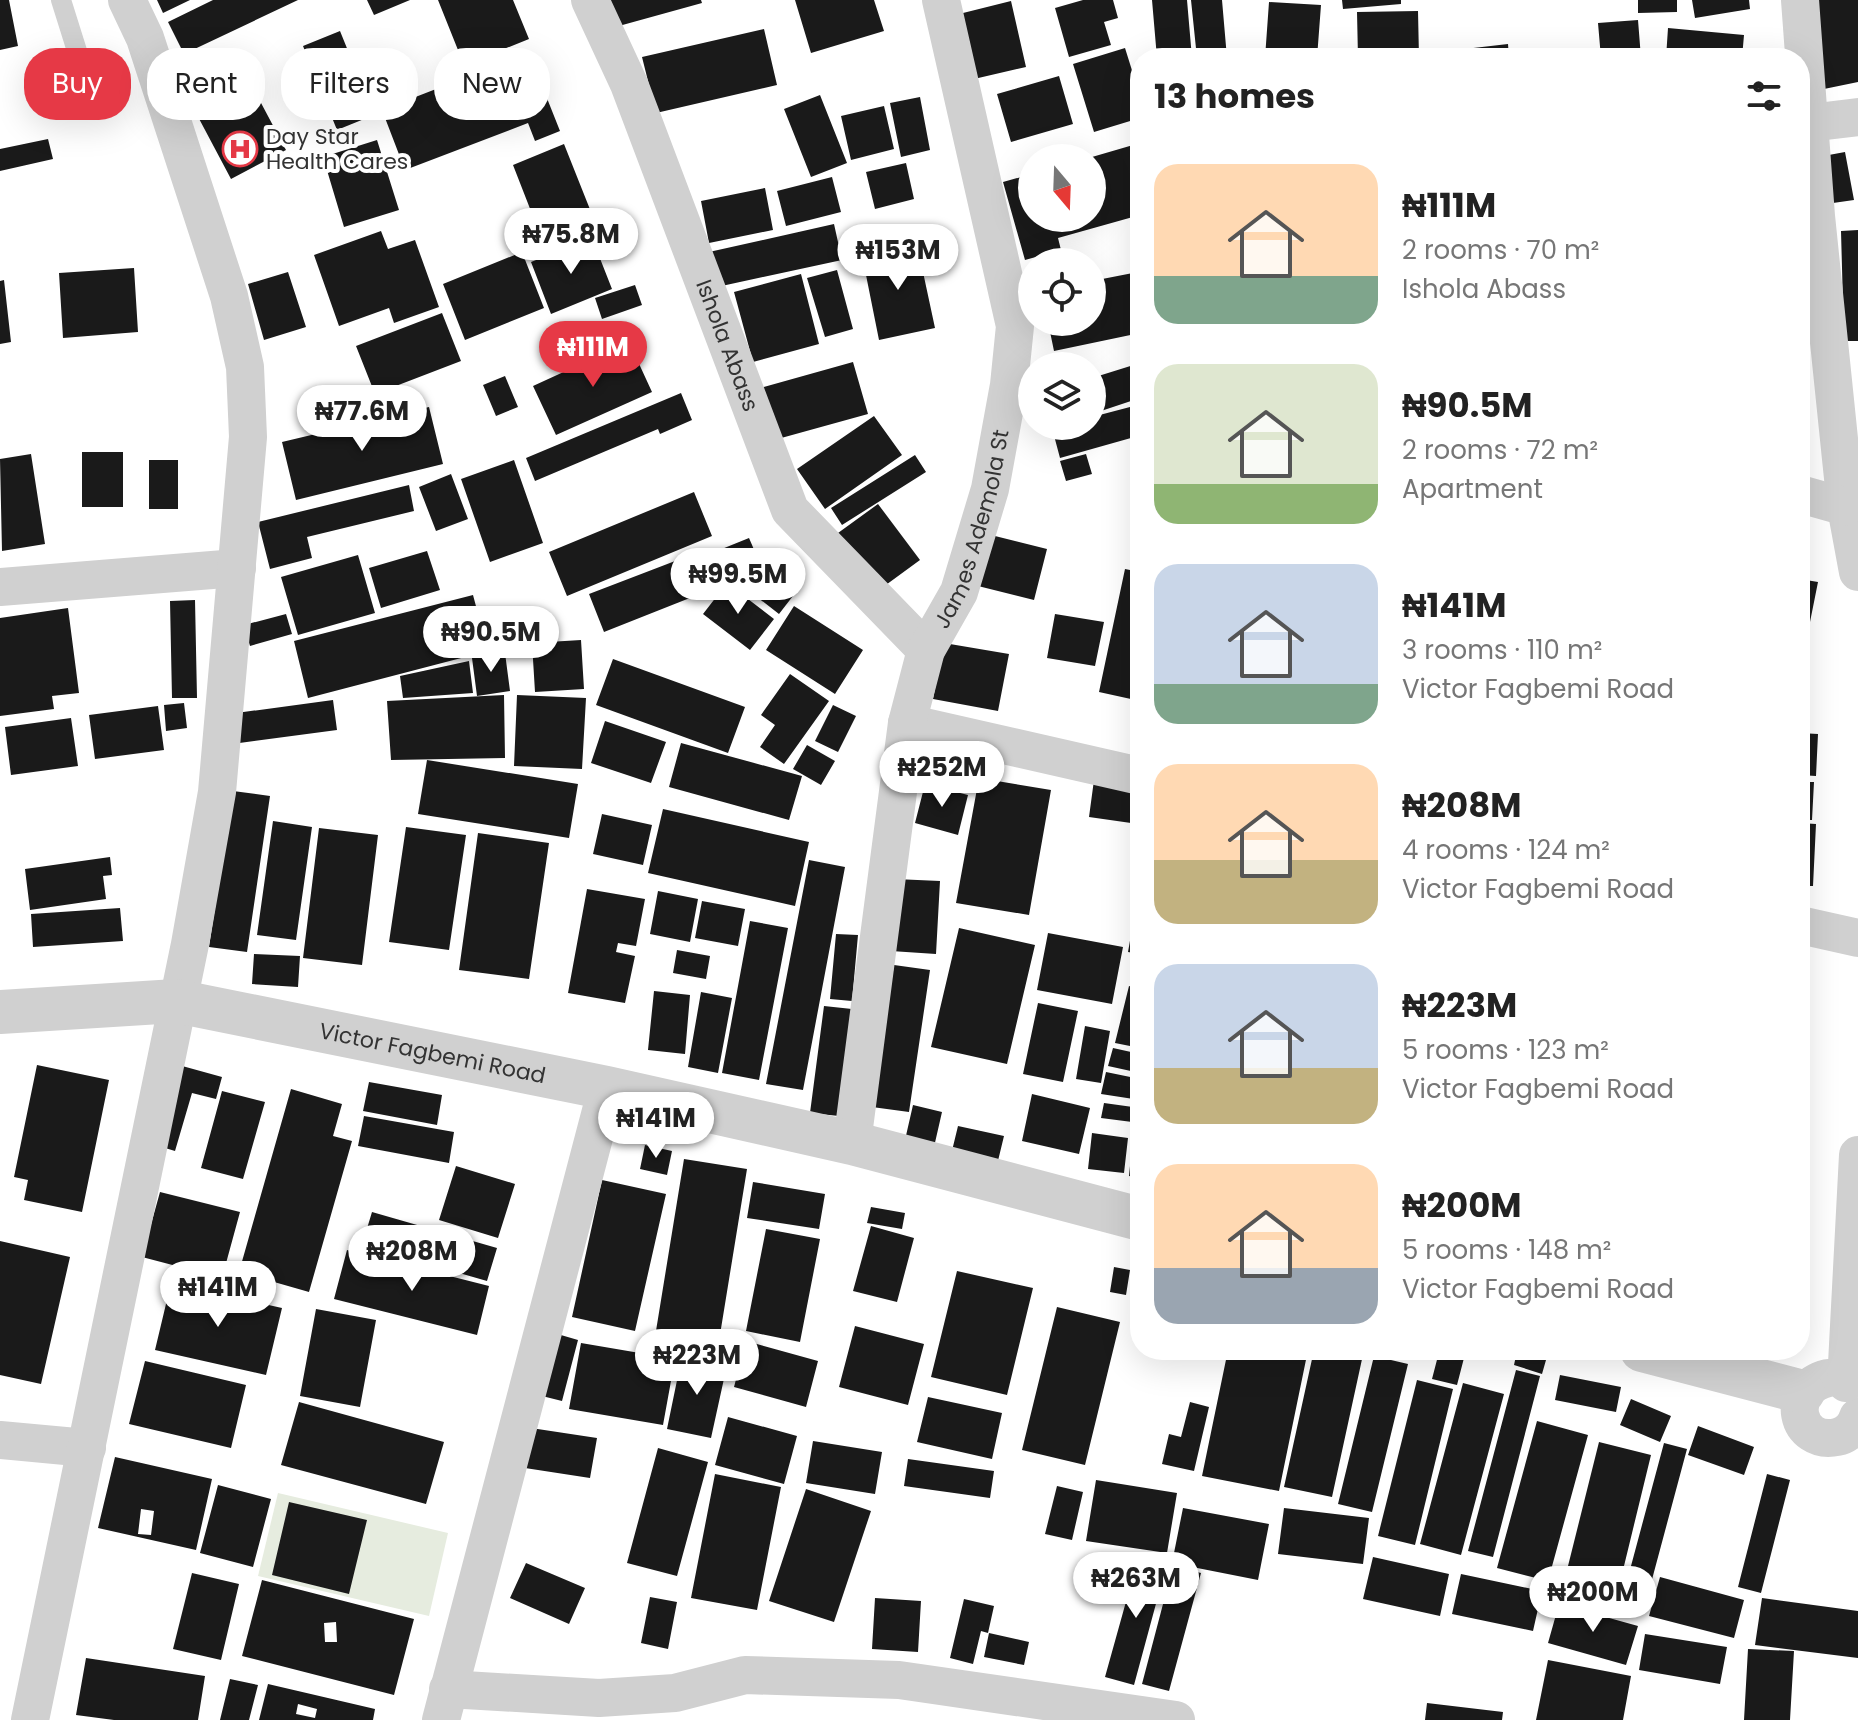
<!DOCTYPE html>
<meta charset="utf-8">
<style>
body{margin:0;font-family:Poppins,sans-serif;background:#f6f6f6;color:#222;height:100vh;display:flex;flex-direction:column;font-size:30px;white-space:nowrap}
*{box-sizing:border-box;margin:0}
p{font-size:26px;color:#767676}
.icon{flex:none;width:44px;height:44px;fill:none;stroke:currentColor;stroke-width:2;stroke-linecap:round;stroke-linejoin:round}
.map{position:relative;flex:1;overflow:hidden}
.sheet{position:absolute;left:1130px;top:48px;width:680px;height:1312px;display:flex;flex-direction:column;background:#fff;border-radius:32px;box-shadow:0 8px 32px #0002}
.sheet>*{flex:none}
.guide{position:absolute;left:24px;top:48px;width:760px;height:72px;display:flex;gap:16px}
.needle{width:52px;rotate:161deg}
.tools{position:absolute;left:1018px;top:144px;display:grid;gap:16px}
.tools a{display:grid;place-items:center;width:88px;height:88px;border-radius:50%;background:#fff;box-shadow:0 8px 32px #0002;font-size:40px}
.price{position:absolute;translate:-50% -68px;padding:0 18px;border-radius:28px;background:#fff;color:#222;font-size:26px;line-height:52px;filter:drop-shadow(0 2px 4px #0008)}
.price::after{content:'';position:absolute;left:50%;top:48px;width:24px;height:18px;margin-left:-12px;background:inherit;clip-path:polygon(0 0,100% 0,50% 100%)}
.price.active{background:#e63946;color:#fff}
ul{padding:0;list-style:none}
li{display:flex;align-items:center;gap:24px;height:200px;padding:0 24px}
li span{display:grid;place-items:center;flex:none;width:224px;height:160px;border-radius:24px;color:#555}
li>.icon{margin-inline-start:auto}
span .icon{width:96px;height:96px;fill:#fffc;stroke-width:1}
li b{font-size:34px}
h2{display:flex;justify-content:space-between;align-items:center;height:96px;padding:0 24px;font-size:34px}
.chip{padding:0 28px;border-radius:32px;background:#fff;box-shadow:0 8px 32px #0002;font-size:28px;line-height:72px}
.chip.active{background:#e63946;color:#fff}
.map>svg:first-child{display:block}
.green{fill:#e6ecdf}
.building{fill:#1a1a1a;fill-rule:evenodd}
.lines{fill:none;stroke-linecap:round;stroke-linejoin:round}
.service{stroke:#d0d0d0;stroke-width:20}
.minor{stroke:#d0d0d0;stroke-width:38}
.tertiary{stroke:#d0d0d0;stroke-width:44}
.labels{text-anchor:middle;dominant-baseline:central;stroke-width:8;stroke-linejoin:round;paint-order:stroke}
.poi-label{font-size:22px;fill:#333;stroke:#fff;text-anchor:start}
.street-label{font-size:22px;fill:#333;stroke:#fff}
</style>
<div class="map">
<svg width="1858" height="1720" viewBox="0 0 1858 1720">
<rect width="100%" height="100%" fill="#fff"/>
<path class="green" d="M278,1493L448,1533L429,1616L258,1576Z"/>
<path class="building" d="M0,0H9L18,46L0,50Z
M157,0H190L163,13Z
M213,0H298L184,54L168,22Z
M367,0H410L374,15Z
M438,0H513L529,39L464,65Z
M600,0H701L702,3L608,29Z
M795,0H874L884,31L811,53Z
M1083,0H1113L1118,18L1104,22L1111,45L1069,57L1055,8Z
M1152,0H1187L1192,58H1157Z
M1191,0H1222L1227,58H1197Z
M1342,0H1401V4L1343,9Z
M1638,0H1677V12L1638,13Z
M1692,0H1749L1750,9L1695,18Z
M1806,0H1858V82L1824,89Z
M1011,1L1026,67L974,79L959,14Z
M1269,2L1321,5L1317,58H1265Z
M1418,11L1419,58H1358L1357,12Z
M1638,20L1641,58H1601L1598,23Z
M1668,28L1744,35L1742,58H1666Z
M764,29L777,85L656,113L642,57Z
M340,31L374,115L337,130L303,46Z
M1508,44L1509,58H1457L1456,50Z
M1125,48L1140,96V118L1094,132L1073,64Z
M529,53L560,131L535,141L528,123L405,170L382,110Z
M1059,76L1073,124L1011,142L997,94Z
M251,84L286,150L231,179L196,113Z
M820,95L847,163L811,177L784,109Z
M920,97L930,150L901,157L890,103Z
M884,106L894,149L851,160L841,116Z
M48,139L53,159L0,171V149Z
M377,140L399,210L344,227L323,157Z
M1140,143V215L1058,238L1061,250L1025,260L1003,182L1032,174V218H1092V157Z
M564,144L595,222L543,242L513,165Z
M1845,152L1854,200L1826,204L1818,157Z
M906,163L914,199L875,209L866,172Z
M832,177L841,212L786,226L777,191Z
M765,188L773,230L709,243L701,201Z
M834,224L842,260L717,287L709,252Z
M1858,230V341H1844L1841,231Z
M381,231L388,249L415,240L439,307L394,323L389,308L339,326L314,255Z
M592,238L612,289L551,314L531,262Z
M917,244L935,328L879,340L862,255Z
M522,252L544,308L465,340L443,284Z
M134,268L138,332L63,338L59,273Z
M837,270L853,329L825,337L807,278Z
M288,272L306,327L264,340L248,284Z
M1138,272L1140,333L1054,351L1048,322H1092V281Z
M801,274L819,344L753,362L734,292Z
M4,280L11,342L0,344V281Z
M635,285L642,305L602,319L595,298Z
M442,313L461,361L375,394L356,346Z
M629,342L652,392L556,435L533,386Z
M853,362L868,414L774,440L760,388Z
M1140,363V398L1092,414V378Z
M505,376L518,407L496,416L483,385Z
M681,393L692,420L660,434L658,429L535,481L526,458Z
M429,407L443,464L296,500L282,442Z
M1130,407L1138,436L1060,458L1052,428L1092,426V417Z
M874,416L902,455L825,509L797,469Z
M82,452H123V507H82Z
M31,454L45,544L2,551L0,459Z
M1086,454L1092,474L1066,481L1060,461Z
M915,455L926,472L842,525L831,508Z
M149,460H178V509H149Z
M514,460L543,543L490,562L461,479Z
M451,474L468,519L436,531L419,487Z
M409,485L414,511L307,537L312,558L270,569L258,522Z
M694,492L712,536L567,596L549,552Z
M878,504L920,560L879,590L838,533Z
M983,533L1047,549L1034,600L970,584Z
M749,538L762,568L715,588L702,557Z
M427,551L440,590L381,608L369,568Z
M696,553L710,590L604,632L589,594Z
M358,555L375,613L298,635L281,577Z
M765,568L796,592L779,614L748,590Z
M1125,569L1140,572V701L1099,692Z
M1800,579L1818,582L1805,647L1800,646Z
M727,583L774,619L750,650L703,614Z
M473,595L488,651L308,698L294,641Z
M195,600L197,698H172L170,601Z
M794,606L863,650L835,694L766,650Z
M68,608L79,693L52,696L54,709L0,716V618Z
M286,614L292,634L250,646L244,625Z
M1055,614L1104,622L1095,666L1047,658Z
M581,640L584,689L535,692L532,643Z
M944,643L1009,654L998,711L933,699Z
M505,653L510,691L477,696L472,658Z
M613,659L745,707L728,753L596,705Z
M469,661L473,693L403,698L400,676Z
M790,674L829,701L784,764L760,747L775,725L761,715Z
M504,695L505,758L391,760L387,701Z
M517,695L586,698L582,769L514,766Z
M333,700L337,730L232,744L229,714Z
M184,703L187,728L166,731L164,705Z
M833,705L856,716L838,752L815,741Z
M158,706L164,750L95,759L89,715Z
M71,718L78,766L11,775L5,727Z
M605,721L666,742L651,783L591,763Z
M1800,733L1818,734L1816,776L1800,775Z
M681,743L802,776L789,820L669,787Z
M807,745L835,761L821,785L793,769Z
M427,760L578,784L569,838L418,814Z
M979,778L1051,790L1029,915L956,903Z
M1094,780L1136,785L1131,823L1089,817Z
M1800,782H1814L1812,820H1800Z
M925,784L968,795L958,835L915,823Z
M233,791L270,796L247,952L209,947Z
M663,809L809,842L795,906L648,873Z
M602,814L652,825L643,865L593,854Z
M273,821L312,827L296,940L257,935Z
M1800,823L1816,824L1813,886H1800Z
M406,827L466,835L449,950L389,942Z
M319,828L378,835L362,965L303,958Z
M478,833L549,843L529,979L459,970Z
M110,857L112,875L103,876L106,899L30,910L25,869Z
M809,860L845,867L803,1090L766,1084Z
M895,879L940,881L936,954L891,951Z
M587,889L645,899L636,946L618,943L616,952L635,956L625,1003L568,993Z
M658,891L698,899L690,942L650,934Z
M1138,895L1140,896V954L1128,952Z
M702,901L745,909L738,946L695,938Z
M120,908L123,941L33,947L31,914Z
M750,921L788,928L759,1080L722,1073Z
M959,928L1035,945L1007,1064L931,1047Z
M1048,933L1123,947L1112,1004L1037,990Z
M836,934L858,935L852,1001L830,999Z
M677,950L710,956L706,979L673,973Z
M254,954L300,956L298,987L252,984Z
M894,965L930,970L909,1112L872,1107Z
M1129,986L1140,989V1048L1115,1043Z
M654,991L690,995L685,1054L648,1050Z
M701,992L732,998L718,1073L688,1067Z
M1038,1003L1078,1011L1063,1082L1023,1074Z
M824,1006L852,1009L839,1116L810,1113Z
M1085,1026L1110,1031L1101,1083L1076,1079Z
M1113,1048L1140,1054V1073L1108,1066Z
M175,1064L222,1077L216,1099L192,1093L175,1151L152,1144Z
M37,1065L109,1080L82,1212L24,1200L28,1180L14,1177Z
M1106,1072L1140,1079V1100L1101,1094Z
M369,1082L442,1095L437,1125L363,1111Z
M291,1089L342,1104L333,1136L352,1141L309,1292L239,1272Z
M222,1091L265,1102L243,1179L201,1168Z
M1032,1094L1090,1108L1079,1154L1022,1141Z
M1104,1103L1140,1108V1123L1101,1118Z
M913,1105L942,1112L934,1147L905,1140Z
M364,1116L454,1132L449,1163L358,1146Z
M958,1126L1004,1136L996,1169L950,1159Z
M1092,1133L1128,1138L1124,1173L1088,1169Z
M1133,1136L1140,1137V1178L1129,1176Z
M645,1145L672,1151L667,1175L640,1169Z
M684,1159L747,1169L718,1347L655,1337Z
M456,1166L515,1184L498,1238L439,1220Z
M602,1180L666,1194L635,1331L572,1317Z
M753,1182L825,1194L819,1229L747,1218Z
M160,1192L240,1212L222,1278L142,1257Z
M871,1207L905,1213L902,1229L867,1223Z
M372,1212L497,1248L487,1281L362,1245Z
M871,1226L914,1238L897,1302L853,1291Z
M766,1229L820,1239L800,1342L746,1331Z
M0,1241L70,1257L41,1384L0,1375Z
M347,1250L489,1286L477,1335L334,1299Z
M1114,1267L1130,1270L1126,1295L1110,1292Z
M957,1271L1033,1288L1007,1395L931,1377Z
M171,1283L282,1308L266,1375L155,1350Z
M1057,1307L1120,1322L1085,1465L1022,1450Z
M316,1309L376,1320L360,1407L300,1396Z
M855,1326L924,1344L908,1405L839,1387Z
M554,1333L578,1340L562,1401L538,1395Z
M746,1341L818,1361L806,1407L734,1387Z
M581,1343L675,1359L663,1425L569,1409Z
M1228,1350H1308L1279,1491L1202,1476Z
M1314,1350H1364L1332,1497L1284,1487Z
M1517,1351L1546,1360L1542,1374L1514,1365Z
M1439,1352L1464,1358L1457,1385L1432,1379Z
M682,1356L727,1365L711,1438L667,1429Z
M1374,1356L1408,1364L1372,1512L1338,1504Z
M145,1361L246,1385L231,1448L129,1424Z
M1516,1370L1540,1376L1493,1557L1468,1551Z
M1560,1375L1621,1387L1616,1412L1555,1400Z
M1417,1380L1453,1389L1415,1545L1378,1536Z
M1463,1383L1504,1394L1461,1555L1420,1544Z
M928,1397L1002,1413L992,1459L917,1442Z
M1631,1399L1671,1416L1660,1442L1620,1425Z
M299,1402L444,1442L426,1504L281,1465Z
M1190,1402L1209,1407L1194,1471L1162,1464L1169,1434L1181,1437Z
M728,1417L797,1436L784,1484L715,1465Z
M1537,1421L1588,1435L1548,1581L1497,1568Z
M1698,1426L1754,1447L1744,1475L1688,1455Z
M531,1428L597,1438L590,1478L525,1468Z
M813,1441L882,1452L875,1494L806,1483Z
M1599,1442L1651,1455L1615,1603L1562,1590Z
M1664,1443L1687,1449L1643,1613L1620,1607Z
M658,1448L708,1462L677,1576L627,1563Z
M115,1457L212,1479L196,1550L98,1528ZM141,1509L154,1511L151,1535L138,1534Z
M908,1459L994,1471L990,1498L904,1486Z
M715,1474L781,1487L757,1610L691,1598Z
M1767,1474L1790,1480L1761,1593L1738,1587Z
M1096,1480L1177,1493L1167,1553L1086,1541Z
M218,1485L271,1499L253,1567L200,1553Z
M1057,1486L1083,1492L1072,1540L1045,1534Z
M806,1489L871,1511L834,1622L769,1601Z
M289,1502L367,1520L349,1594L272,1575Z
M1183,1508L1269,1524L1258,1580L1172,1563Z
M1284,1508L1369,1518L1363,1564L1278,1554Z
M1139,1555L1167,1563L1134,1685L1105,1677Z
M1373,1557L1449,1574L1440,1616L1363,1599Z
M526,1563L585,1588L569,1624L510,1598Z
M1173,1566L1201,1573L1169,1691L1142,1684Z
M192,1573L239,1584L221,1660L173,1649Z
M1461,1574L1542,1591L1533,1631L1452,1614Z
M1660,1577L1744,1600L1734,1638L1649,1616Z
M262,1580L414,1619L394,1695L242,1656ZM336,1622L337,1642H325L324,1623Z
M650,1597L677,1602L668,1649L641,1643Z
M875,1598L921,1601L918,1652L872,1649Z
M1762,1598L1858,1611V1658L1755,1645Z
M964,1599L994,1606L988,1633L981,1631L973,1664L950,1658Z
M1559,1604L1638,1626L1626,1665L1548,1643Z
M989,1633L1029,1642L1024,1665L984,1657Z
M1645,1634L1727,1647L1720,1684L1639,1670Z
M1748,1649L1794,1651L1790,1720H1744Z
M86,1658L205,1676L198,1720H114L76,1715Z
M1548,1660L1631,1676L1623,1720H1536Z
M230,1679L258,1685L249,1720H220Z
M268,1684L375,1709L373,1720H259ZM298,1704L317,1709L315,1718L296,1714Z
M1427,1703L1503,1712L1502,1720H1425Z"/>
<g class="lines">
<path class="service" d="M61,0L88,86"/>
<g class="minor">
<path id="s1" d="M590,0L629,84L790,510L926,650"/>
<path d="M1800,0L1816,216L1846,507L1858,572"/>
<path d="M1809,123L1858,117"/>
<path d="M1800,494L1846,507"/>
<path d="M0,587L237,568"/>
<path d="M907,723L1140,776"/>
<path d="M1800,925L1858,938"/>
<path id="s2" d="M852,1143L907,723L926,650L959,592L990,489L1009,385L1015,326L941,0"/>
<path d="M1828,1378C1783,1389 1796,1446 1837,1437C1847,1435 1855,1427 1858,1417"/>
<path d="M1846,1383L1858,1155"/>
<path d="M0,1440L87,1448"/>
<path d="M448,1689L599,1698L675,1693L745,1675L899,1680L1176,1720"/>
<path d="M30,1720L190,944L217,792L248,437L245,367L229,296L145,38L127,0"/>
<path d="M441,1720L607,1088"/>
</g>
<g class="tertiary">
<path id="s3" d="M0,1012L176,1001L607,1088L852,1143L1140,1219"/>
<path d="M1642,1350L1803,1392"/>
</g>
</g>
<defs>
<g id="hospital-ring" transform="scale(1.8)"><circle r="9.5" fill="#fff" stroke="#e63946" stroke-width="1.5"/><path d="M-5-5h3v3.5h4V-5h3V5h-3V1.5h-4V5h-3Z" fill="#e63946"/></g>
</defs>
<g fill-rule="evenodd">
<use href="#hospital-ring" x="240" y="149"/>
</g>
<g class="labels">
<g class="poi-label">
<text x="266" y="136">Day Star<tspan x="266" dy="25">Health Cares</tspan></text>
</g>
<g class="street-label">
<text stroke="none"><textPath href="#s1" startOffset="372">Ishola Abass</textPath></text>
<text stroke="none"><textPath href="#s2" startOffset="630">James Ademola St</textPath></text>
<text stroke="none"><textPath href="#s3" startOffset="438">Victor Fagbemi Road</textPath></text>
</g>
</g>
</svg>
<div class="tools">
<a><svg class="needle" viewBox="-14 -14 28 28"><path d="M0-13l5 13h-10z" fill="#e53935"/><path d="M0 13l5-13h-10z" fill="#767676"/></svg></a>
<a><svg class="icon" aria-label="locate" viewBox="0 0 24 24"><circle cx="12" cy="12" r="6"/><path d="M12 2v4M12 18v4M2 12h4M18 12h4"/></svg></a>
<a><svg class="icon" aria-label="layers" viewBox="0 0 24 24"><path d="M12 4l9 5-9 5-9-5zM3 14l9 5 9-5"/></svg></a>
</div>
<b class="price" style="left:571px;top:276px">₦75.8M</b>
<b class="price" style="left:898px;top:292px">₦153M</b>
<b class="price active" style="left:593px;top:389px">₦111M</b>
<b class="price" style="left:362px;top:453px">₦77.6M</b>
<b class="price" style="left:738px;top:616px">₦99.5M</b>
<b class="price" style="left:491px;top:674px">₦90.5M</b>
<b class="price" style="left:942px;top:809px">₦252M</b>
<b class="price" style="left:656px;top:1160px">₦141M</b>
<b class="price" style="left:412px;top:1293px">₦208M</b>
<b class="price" style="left:218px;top:1329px">₦141M</b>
<b class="price" style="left:697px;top:1397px">₦223M</b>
<b class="price" style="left:1136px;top:1620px">₦263M</b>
<b class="price" style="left:1593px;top:1634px">₦200M</b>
<div class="guide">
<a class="chip active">Buy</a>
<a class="chip">Rent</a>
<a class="chip">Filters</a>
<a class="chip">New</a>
</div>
<section class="sheet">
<h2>13 homes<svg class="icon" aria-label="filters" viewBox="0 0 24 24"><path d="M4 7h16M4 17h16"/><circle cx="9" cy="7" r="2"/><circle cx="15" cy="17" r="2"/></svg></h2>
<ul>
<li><span style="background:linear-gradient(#ffd9b3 70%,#7fa58c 0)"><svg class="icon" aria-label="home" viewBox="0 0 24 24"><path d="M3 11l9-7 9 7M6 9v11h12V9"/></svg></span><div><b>₦111M</b><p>2 rooms · 70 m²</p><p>Ishola Abass</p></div></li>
<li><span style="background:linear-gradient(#dfe7d0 75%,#8fb573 0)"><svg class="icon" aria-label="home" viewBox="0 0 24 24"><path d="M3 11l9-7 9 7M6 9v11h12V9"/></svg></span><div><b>₦90.5M</b><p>2 rooms · 72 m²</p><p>Apartment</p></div></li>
<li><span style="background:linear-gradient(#c9d6e8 75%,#7fa58c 0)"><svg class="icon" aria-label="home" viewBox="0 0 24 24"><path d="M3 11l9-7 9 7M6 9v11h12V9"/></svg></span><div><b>₦141M</b><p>3 rooms · 110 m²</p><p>Victor Fagbemi Road</p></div></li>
<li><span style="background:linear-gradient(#ffd9b3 60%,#c2b280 0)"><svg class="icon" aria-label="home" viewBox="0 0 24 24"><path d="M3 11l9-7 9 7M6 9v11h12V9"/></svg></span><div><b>₦208M</b><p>4 rooms · 124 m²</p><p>Victor Fagbemi Road</p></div></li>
<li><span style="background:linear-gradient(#c9d6e8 65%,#c2b280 0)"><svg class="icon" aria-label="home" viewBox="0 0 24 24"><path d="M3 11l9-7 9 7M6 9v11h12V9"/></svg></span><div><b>₦223M</b><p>5 rooms · 123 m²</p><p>Victor Fagbemi Road</p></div></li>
<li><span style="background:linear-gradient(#ffd9b3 65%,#9aa5b1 0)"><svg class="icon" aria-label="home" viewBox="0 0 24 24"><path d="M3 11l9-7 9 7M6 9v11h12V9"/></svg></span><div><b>₦200M</b><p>5 rooms · 148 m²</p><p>Victor Fagbemi Road</p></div></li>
</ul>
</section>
</div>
